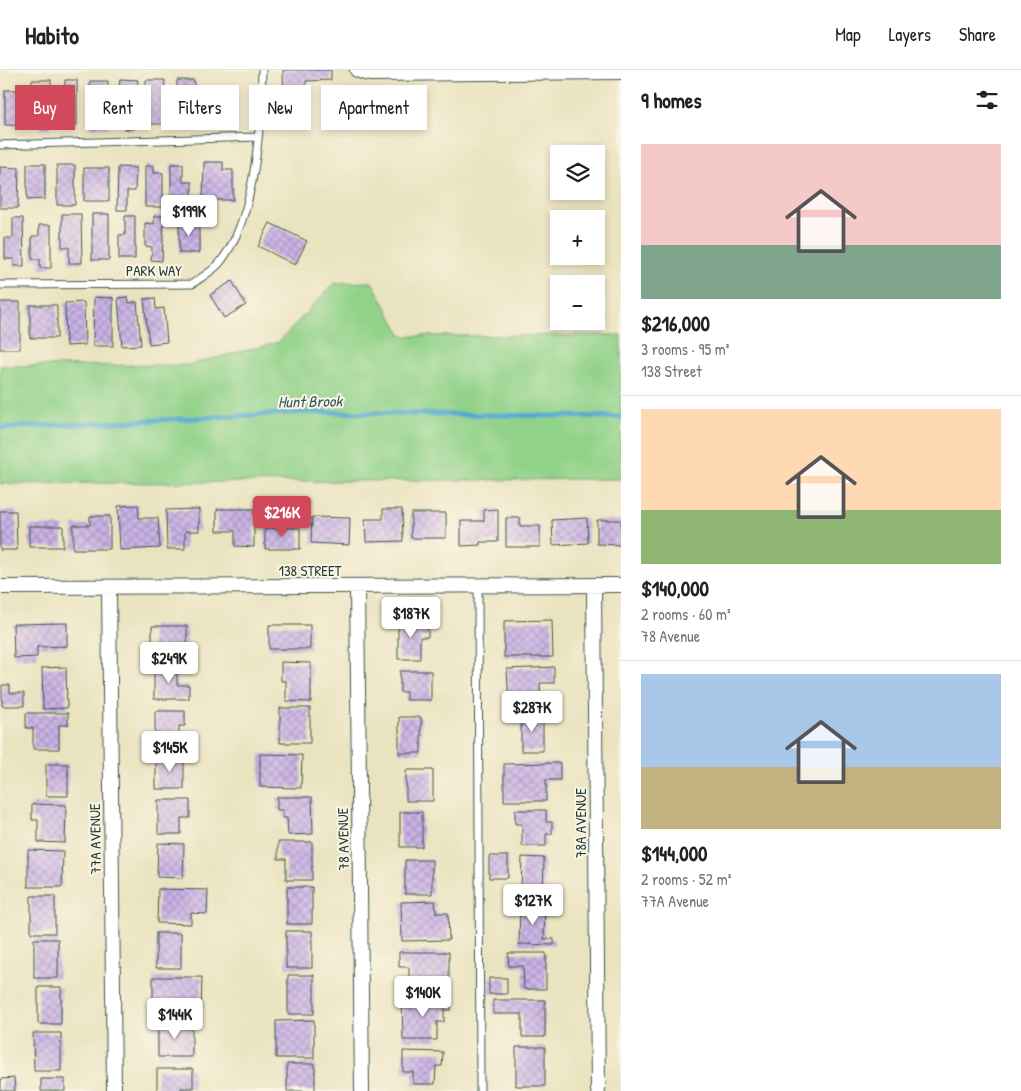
<!DOCTYPE html>
<meta charset="utf-8">
<style>
body{margin:0;font-family:"Patrick Hand",sans-serif;background:#f6f6f6;color:#202124;height:100vh;display:flex;flex-direction:column;font-size:19px;white-space:nowrap}
*{box-sizing:border-box;margin:0}
p{font-size:16px;color:#757577}
.icon{flex:none;width:28px;height:28px;fill:none;stroke:currentColor;stroke-width:2;stroke-linecap:round;stroke-linejoin:round}
.map{position:relative;flex:1;overflow:hidden}
.drawer{display:flex;flex-direction:column;background:#fff;width:400px}
.drawer>*{flex:none}
.top-card{position:absolute;left:15px;top:15px;width:475px;height:45px;display:flex;gap:10px}
.fabs{position:absolute;left:550px;top:75px;display:grid;gap:10px}
.fabs a{display:grid;place-items:center;width:55px;height:55px;border-radius:0px;background:#fff;box-shadow:0 2px 8px #0003;font-size:25px}
.price{position:absolute;translate:-50% -42px;padding:0 11px;border-radius:5px;background:#fff;color:#222;font-size:16px;line-height:32px;filter:drop-shadow(0 1px 2px #0008)}
.price::after{content:'';position:absolute;left:50%;top:30px;width:15px;height:11px;margin-left:-8px;background:inherit;clip-path:polygon(0 0,100% 0,50% 100%)}
.price.active{background:#d1495b;color:#fff}
ul{padding:0;list-style:none}
li{display:grid;align-content:center;gap:10px;height:265px;padding:0 20px}
li+li{border-top:1px solid #e0e0e0}
li span{display:grid;place-items:center;height:155px;border-radius:0px;color:#555}
li>.icon{margin-inline-start:auto}
span .icon{width:90px;height:90px;fill:#fffc;stroke-width:1}
li b{font-size:21px}
h2{display:flex;justify-content:space-between;align-items:center;height:60px;padding:0 20px;font-size:21px}
.chip{padding:0 18px;border-radius:0px;background:#fff;box-shadow:0 2px 8px #0003;font-size:18px;line-height:45px}
.chip.active{background:#d1495b;color:#fff}
header{display:flex;align-items:center;gap:30px;box-sizing:border-box;height:70px;padding:0 25px;background:#fff;border-bottom:1px solid #e0e0e0}
header strong{font-size:24px}
nav{display:flex;gap:28px;margin-inline-start:auto;font-size:18px}
main{display:flex;flex:1;min-height:0}
.map>svg:first-child{display:block}
.green{fill:#91d289;stroke:#58885e}
.lines{fill:none;stroke-linecap:round;stroke-linejoin:round}
.stream{stroke:#51a8ce;stroke-width:5}
.building{fill:url(#building-cross-hatch)}
.lane-casing{stroke:#3d5649;stroke-width:9}
.street-casing{stroke:#3d5649;stroke-width:16}
.lane{stroke:#fff;stroke-width:7}
.street{stroke:#fff;stroke-width:14}
.labels{text-anchor:middle;dominant-baseline:central;stroke-width:4;stroke-linejoin:round;paint-order:stroke}
.street-label{font-size:15px;fill:#1f3d34;stroke:#fcf5e5}
.water-label{font-size:16px;font-style:italic;fill:#2e5d62;stroke:#fcf5e5}
</style>
<header>
<strong>Habito</strong>
<nav><a>Map</a><a>Layers</a><a>Share</a></nav>
</header>
<main>
<div class="map">
<svg width="621" height="1021" viewBox="0 0 621 1021">
<defs>
<pattern id="building-cross-hatch" width="8" height="8" patternUnits="userSpaceOnUse" patternTransform="scale(1.25)"><rect width="8" height="8" fill="#ccb3e7"/><path d="M0 0l8 8M0 8l8-8" fill="none" stroke="#a593bc"/></pattern>
</defs>
<rect width="100%" height="100%" fill="#fcf5e5"/>
<filter id="ink" filterUnits="userSpaceOnUse"><feTurbulence type="fractalNoise" baseFrequency=".02" numOctaves="2"/><feDisplacementMap in="SourceGraphic" scale="10" xChannelSelector="R" yChannelSelector="G"/><feConvolveMatrix kernelMatrix="1 2 1 2 8 2 1 2 1" color-interpolation-filters="sRGB"/></filter>
<filter id="wash" filterUnits="userSpaceOnUse"><feTurbulence type="fractalNoise" baseFrequency=".0096" numOctaves="4" result="noise"/><feDisplacementMap in="SourceGraphic" scale="20" xChannelSelector="R" yChannelSelector="G"/><feGaussianBlur stdDeviation="1.12" result="paint"/><feColorMatrix in="noise" values="0 0 0 0 0 0 0 0 0 0 0 0 0 0 0 0 0 1.4 0 .05"/><feComposite in="paint" operator="in"/></filter>
<g filter="url(#wash)">
<rect width="100%" height="100%" fill="#eae3c0"/>
<path class="green" d="M372,212L402,266L621,265V409L0,414V296L188,295L279,272L334,213Z"/>
<g class="lines">
<path class="stream" d="M0,358L314,342L621,347"/>
</g>
<g id="blocks">
<path class="building" d="M283,0H331V10L306,11V29L284,30Z
M120,9L138,10L133,59H124L125,53L116,52Z
M32,10H51L50,59H41V53H32Z
M65,10H77V55H65Z
M146,10H165L163,54H144Z
M177,10H194V52H177Z
M90,11H108V57H90Z
M5,20H23V55H5Z
M203,24H231V54H214V50H203Z
M204,92H223V100H233V130H203Z
M27,94H45V129L27,130Z
M171,94H183V112H192V128L171,129Z
M57,95H75V135H57Z
M145,96H154V103H163V137H145Z
M0,97L19,98L18,138H0Z
M118,97L136,98L135,121H127V140H117Z
M84,98H109V131H84Z
M62,144H81L82,193H69V177H62Z
M92,144H109V190H92Z
M125,146H135V189H119V165H125Z
M154,146H164L162,191L151,190L152,177L145,176V153L154,154Z
M13,148H23L24,196H14V189H5V168H13Z
M179,150H199V183H179Z
M270,153L307,171L295,195L258,176Z
M39,155H51V198H40V189H32V166H39Z
M232,211L246,235L224,248L210,225Z
M94,227L113,228V276H93Z
M128,227L129,233L137,232L141,275L122,276L118,228Z
M155,228L156,239L164,238L167,272L149,274L144,229Z
M0,232H20V279H0Z
M84,232L85,275L66,276L65,233Z
M30,235H57V268H30Z
M138,435L139,448H158L160,478L120,480L118,436Z
M199,439V461H185V479H167L166,440Z
M217,439H254V477L235,476V461H217Z
M383,439H402L403,471L366,472L365,449H383Z
M498,439V472H480V475L461,476V451H484V440Z
M0,441H16L17,480H0Z
M411,443H446V468H411Z
M90,446H110V479H73V455H90Z
M312,447L350,448L349,475L311,473Z
M506,448H520V456H540V477H506Z
M587,448L588,473L553,475L552,450Z
M597,450H621V475L597,474Z
M29,456H63V477H29Z
M265,458H300V479H265Z
M552,550L553,587H504V551Z
M398,551H428V567H420V589H398Z
M67,553V576L37,577V587L14,588L13,554Z
M269,555H310V579H269Z
M152,556H187V578H170V586H152Z
M281,592L311,593V632L286,631V611H281Z
M154,596H177V615H189V629H154Z
M66,597L67,638L43,639L42,598Z
M554,597V613H540L541,635H509L507,599Z
M400,601H431V630H406V622H400Z
M2,615H10V623H24V636H2Z
M280,638H310V673H280Z
M155,641H185V656H179V675H155Z
M26,643H68V655H59V679H33V658H26Z
M521,645H543V681H521Z
M399,647H421V683H399Z
M260,684L302,685L301,718L260,717Z
M156,687H184V719H156Z
M560,693V710H546V731H504V694Z
M46,694H68V726H46Z
M406,700H433V731H406Z
M277,727H312L313,764L288,765L287,748H283V740H277Z
M158,730H190V748H181V764H158Z
M32,734L66,735L65,773L38,772V750H32Z
M515,740H546V752H552V764H546V776H522V754H515Z
M400,742H422V777H400Z
M278,772H312V810H286V789H278Z
M158,773L184,774L183,808L157,807Z
M28,780L63,781L62,817H28Z
M489,786H508V808H489Z
M522,787L544,788L543,825H521Z
M405,790H432V824H405Z
M287,817H312V854H287Z
M158,819L208,820L207,844L191,843V854L157,853Z
M31,826H55V863H31Z
M435,831L436,843H448L449,870L402,871L401,832Z
M520,835H545L544,869H554V875L519,874Z
M286,861H312V898H286Z
M156,863H181V898H156Z
M34,869H58V908H34Z
M399,882H449V920H409V897H399Z
M508,883H546V919H524L523,896H509Z
M288,905H314V944H288Z
M153,907H202L201,944H153Z
M489,908H507V924H489Z
M38,917H61V954H38Z
M450,928L451,940H444V952H437V970H403L402,929Z
M493,930H545V967H522V944H493Z
M314,950V988H276V951Z
M158,953H192V987H158Z
M33,963H61V1001H34Z
M516,977H545V1016H516Z
M403,981L443,982L442,996H436L435,1014H413V1002H403Z
M287,994H315V1021H287Z
M157,999H193V1018H181V1021H157Z
M14,1008L15,1021H1V1009Z
M41,1009H65V1021H41Z"/>
</g>
</g>
<g filter="url(#ink)">
<use href="#blocks" fill-opacity="0" stroke="#3d5649" stroke-width="1"/>
<g class="lines">
<g class="lane-casing">
<path id="lane" d="M0,75L258,67
M0,215L192,214C203,206 217,199 224,187C256,143 261,54 262,0
M478,515L480,1021"/>
</g>
<g class="street-casing">
<path id="street" d="M357,0L365,3L371,4L621,2
M594,515L598,1021
M357,516L362,1021
M0,517L621,515
M109,517L114,1021"/>
</g>
<use href="#lane" class="lane"/>
<use href="#street" class="street"/>
</g>
</g>
<g class="labels">
<g class="street-label">
<text x="154" y="200">PARK WAY</text>
<text x="310" y="500">138 STREET</text>
<text transform="translate(580 753) rotate(-90)">78A AVENUE</text>
<text transform="translate(95 769) rotate(-91)">77A AVENUE</text>
<text transform="translate(343 769) rotate(-91)">78 AVENUE</text>
</g>
<g class="water-label">
<text transform="translate(310 331) rotate(-1)">Hunt Brook</text>
</g>
</g>
</svg>
<div class="fabs">
<a><svg class="icon" aria-label="layers" viewBox="0 0 24 24"><path d="M12 4l9 5-9 5-9-5zM3 14l9 5 9-5"/></svg></a>
<a>+</a>
<a>−</a>
</div>
<b class="price" style="left:189px;top:167px">$199K</b>
<b class="price active" style="left:282px;top:468px">$216K</b>
<b class="price" style="left:411px;top:569px">$187K</b>
<b class="price" style="left:169px;top:614px">$249K</b>
<b class="price" style="left:532px;top:663px">$287K</b>
<b class="price" style="left:170px;top:703px">$145K</b>
<b class="price" style="left:533px;top:856px">$127K</b>
<b class="price" style="left:423px;top:948px">$140K</b>
<b class="price" style="left:175px;top:970px">$144K</b>
<div class="top-card">
<a class="chip active">Buy</a>
<a class="chip">Rent</a>
<a class="chip">Filters</a>
<a class="chip">New</a>
<a class="chip">Apartment</a>
</div>
</div>
<section class="drawer">
<h2>9 homes<svg class="icon" aria-label="filters" viewBox="0 0 24 24"><path d="M4 7h16M4 17h16"/><circle cx="9" cy="7" r="2"/><circle cx="15" cy="17" r="2"/></svg></h2>
<ul>
<li><span style="background:linear-gradient(#f6c9c9 65%,#7fa58c 0)"><svg class="icon" aria-label="home" viewBox="0 0 24 24"><path d="M3 11l9-7 9 7M6 9v11h12V9"/></svg></span><div><b>$216,000</b><p>3 rooms · 95 m²</p><p>138 Street</p></div></li>
<li><span style="background:linear-gradient(#ffd9b3 65%,#8fb573 0)"><svg class="icon" aria-label="home" viewBox="0 0 24 24"><path d="M3 11l9-7 9 7M6 9v11h12V9"/></svg></span><div><b>$140,000</b><p>2 rooms · 60 m²</p><p>78 Avenue</p></div></li>
<li><span style="background:linear-gradient(#a9c7e8 60%,#c2b280 0)"><svg class="icon" aria-label="home" viewBox="0 0 24 24"><path d="M3 11l9-7 9 7M6 9v11h12V9"/></svg></span><div><b>$144,000</b><p>2 rooms · 52 m²</p><p>77A Avenue</p></div></li>
</ul>
</section>
</main>
